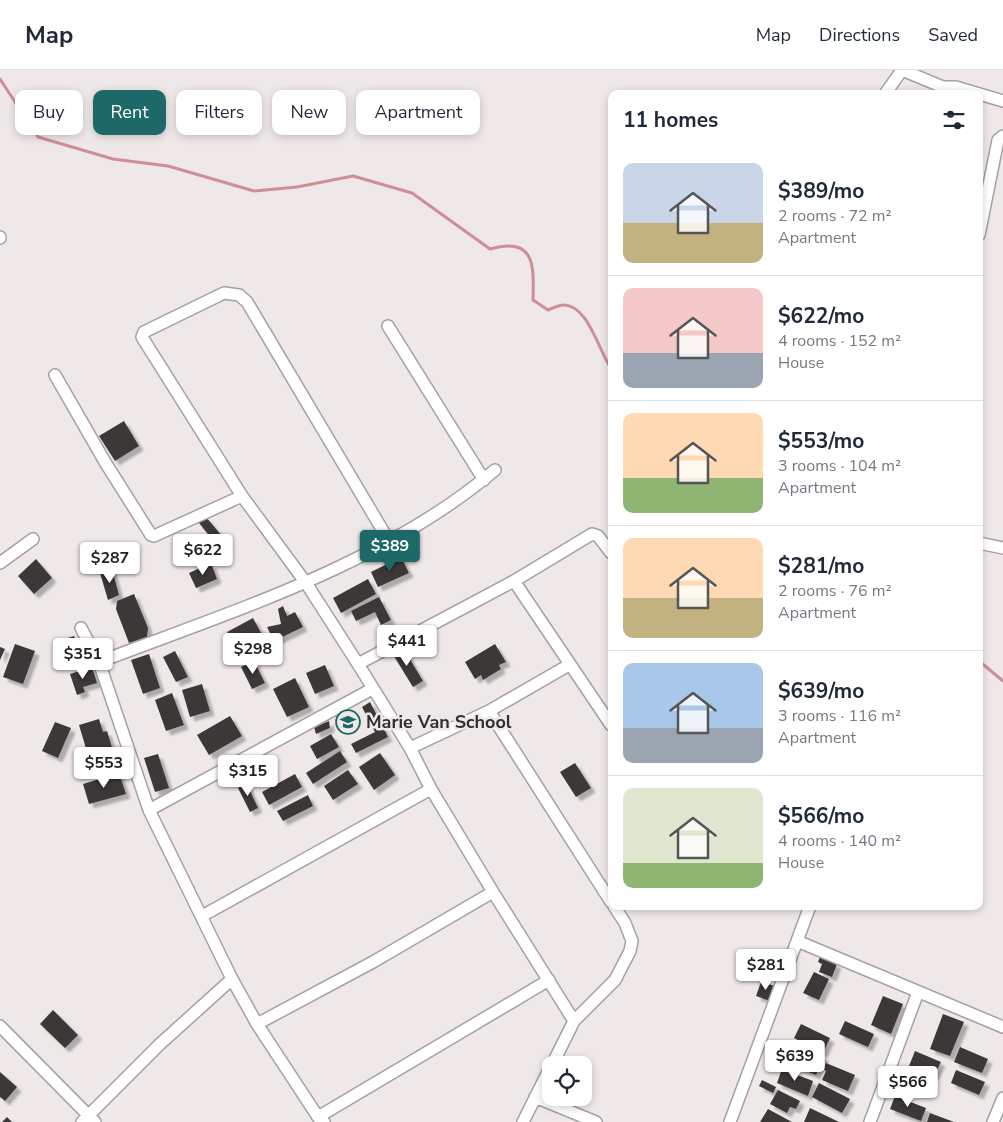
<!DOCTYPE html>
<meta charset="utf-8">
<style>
body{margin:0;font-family:"Nunito Sans",sans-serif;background:#f2f2f3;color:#1f2937;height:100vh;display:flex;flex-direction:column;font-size:19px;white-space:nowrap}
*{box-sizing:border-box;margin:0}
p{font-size:16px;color:#747a83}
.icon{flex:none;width:28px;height:28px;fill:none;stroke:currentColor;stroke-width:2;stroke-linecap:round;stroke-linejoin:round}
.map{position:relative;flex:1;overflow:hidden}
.side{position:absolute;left:608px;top:20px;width:375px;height:820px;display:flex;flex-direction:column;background:#fff;border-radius:10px;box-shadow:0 2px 8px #0003}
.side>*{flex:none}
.hud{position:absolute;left:15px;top:20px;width:475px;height:45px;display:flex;gap:10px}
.tools{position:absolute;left:542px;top:986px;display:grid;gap:10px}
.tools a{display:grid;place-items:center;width:50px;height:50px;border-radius:10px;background:#fff;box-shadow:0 2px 8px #0003;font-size:25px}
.price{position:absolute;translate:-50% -42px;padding:0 11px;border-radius:5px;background:#fff;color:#222;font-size:16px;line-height:32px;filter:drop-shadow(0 1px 2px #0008)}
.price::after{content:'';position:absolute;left:50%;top:30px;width:15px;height:11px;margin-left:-8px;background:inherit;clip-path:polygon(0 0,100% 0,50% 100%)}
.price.current{background:#1c6967;color:#fff}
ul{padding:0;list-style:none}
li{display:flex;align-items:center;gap:15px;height:125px;padding:0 15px}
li+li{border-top:1px solid #e0e1e3}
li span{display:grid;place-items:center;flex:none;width:140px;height:100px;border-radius:10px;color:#555}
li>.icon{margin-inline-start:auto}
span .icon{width:60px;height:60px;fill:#fffc;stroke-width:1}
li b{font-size:21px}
h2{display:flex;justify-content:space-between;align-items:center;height:60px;padding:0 15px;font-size:21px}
.pill{padding:0 18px;border-radius:10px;background:#fff;box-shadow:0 2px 8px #0003;font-size:18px;line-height:45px}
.pill.current{background:#1c6967;color:#fff}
header{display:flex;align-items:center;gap:30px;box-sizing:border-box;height:70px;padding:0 25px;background:#fff;border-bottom:1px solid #e0e1e3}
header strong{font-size:24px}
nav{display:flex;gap:28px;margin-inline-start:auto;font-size:18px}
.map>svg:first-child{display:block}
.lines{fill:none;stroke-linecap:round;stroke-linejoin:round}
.stream{stroke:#cf8e96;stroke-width:3}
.building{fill:#3e3839;filter:url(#shadow)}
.minor-casing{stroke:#a7a0a0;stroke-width:14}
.minor{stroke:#fff;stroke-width:11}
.labels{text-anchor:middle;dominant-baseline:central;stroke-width:5;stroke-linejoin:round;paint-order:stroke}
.poi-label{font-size:18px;font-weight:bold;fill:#312e2f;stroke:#efe8e8;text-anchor:start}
</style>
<header>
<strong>Map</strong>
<nav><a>Map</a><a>Directions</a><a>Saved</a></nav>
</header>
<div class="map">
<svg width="1003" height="1052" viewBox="0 0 1003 1052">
<defs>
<filter id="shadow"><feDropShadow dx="4.5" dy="4.5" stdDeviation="1" flood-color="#0004"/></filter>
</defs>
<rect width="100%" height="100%" fill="#efe8e8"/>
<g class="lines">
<path class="stream" d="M0,9L38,67L113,89L168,96L254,121L297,117L353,106L412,123L490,179C535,166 534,195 533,230L548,240C553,238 559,235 563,235C588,234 599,282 611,298
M979,591L1003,611"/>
</g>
<path class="building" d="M124,351L139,376L115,391L99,366Z
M206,447L227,472L220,479L199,453Z
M401,487L409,503L378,517L371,502Z
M36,489L52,508L34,524L18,506Z
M211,493L217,509L196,518L189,503Z
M112,499L119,525L108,530L100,503Z
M368,509L376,524L341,543L333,528Z
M134,524L148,558L147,567L129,573L116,539L117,531Z
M379,527L391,550L381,555L375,542L356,551L351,541Z
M283,536L287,546L295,542L303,557L274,571L267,557L281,554L278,539Z
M253,548L267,574L240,588L227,562Z
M74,566L82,586L67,592L59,571Z
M15,574L35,581L23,614L3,607Z
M495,574L506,592L499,595L501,599L483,610L481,605L475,609L465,592Z
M402,576L423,611L413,617L392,583Z
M0,577L5,579L0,590Z
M175,581L188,607L176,612L163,587Z
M149,584L160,618L143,624L131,590Z
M254,591L265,613L252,619L241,597Z
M325,595L334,616L315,624L306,603Z
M92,597L97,613L83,617L85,622L77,625L70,604Z
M295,608L309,637L287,647L273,619Z
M202,614L210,641L190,647L182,620Z
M172,623L184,655L166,661L155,630Z
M370,632L388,667L356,683L351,674L375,662L362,637Z
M230,646L242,666L209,685L197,665Z
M99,649L103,662L107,661L114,684L90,692L79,655Z
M329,651L330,658L316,664L314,657Z
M55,652L71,658L58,688L42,681Z
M331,664L339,677L317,689L310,676Z
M340,681L347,692L313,714L306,703Z
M380,683L395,705L374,720L359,697Z
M158,684L169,718L155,722L144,688Z
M575,693L591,718L576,727L560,702Z
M348,700L358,714L333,730L324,716Z
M119,703L126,724L89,734L83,714Z
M295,704L302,717L269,735L262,722Z
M245,710L258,738L250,742L238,718Z
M308,725L313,736L283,751L277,741Z
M820,887L837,894L832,907L819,902L822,894L818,892Z
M814,902L829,909L819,930L803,923Z
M761,912L775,916L770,931L756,926Z
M883,926L903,934L891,964L871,955Z
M53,940L78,965L65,978L40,954Z
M943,944L964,952L950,986L930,979Z
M845,951L874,964L868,977L839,964Z
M801,954L830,968L823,983L794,968Z
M794,975L824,987L816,1005L791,995L795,985L790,984Z
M960,977L988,989L982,1003L954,992Z
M915,981L941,992L934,1006L909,996Z
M826,993L855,1005L848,1021L822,1010L826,1001L823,999Z
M782,999L813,1011L808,1026L777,1013Z
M956,1000L985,1012L979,1025L951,1013Z
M0,1002L17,1017L5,1031L0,1027Z
M762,1010L776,1017L773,1023L759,1016Z
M819,1013L850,1029L842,1043L812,1027Z
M778,1020L800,1031L796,1039L790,1037L787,1043L770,1034Z
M895,1026L926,1038L921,1051L890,1039Z
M810,1038L839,1052H804Z
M768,1039L792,1052H760Z
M930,1043L954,1052H927Z
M7,1047L12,1052H2Z"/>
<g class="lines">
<g class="minor-casing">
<path id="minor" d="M902,0L943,17H956L1003,31
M885,24L902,0
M979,165L998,70L1003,66
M0,167V168
M388,256L484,410
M55,305L105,392L151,465L154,466L242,426
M389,471L247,232L239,225L224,223L144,262L142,267L242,426L306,513L358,594L410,678L431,719L493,822L574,951
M979,473L1003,478
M0,493L33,469
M514,511L611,655
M81,558L99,592L149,740L232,909L257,954L318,1047L324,1052
M99,592C235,540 382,495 495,400
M358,594L514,511L592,464L598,466L611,483
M489,641L611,832
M410,678L489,641L569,595
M149,740L372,619
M202,846L431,719
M797,871L1003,957
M257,954L373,892L493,822
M0,956L95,1052
M552,995L574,951L615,910L630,881L632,871L625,853L614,836
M535,1027L596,1052
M318,1047L549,910
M82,1052L160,974L232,909
M523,1052L551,996
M730,1052L810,836
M870,1052L918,922
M993,1052L1003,1028"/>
</g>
<use href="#minor" class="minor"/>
</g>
<defs>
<g id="school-ring" transform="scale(1.25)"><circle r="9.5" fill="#efe8e8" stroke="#1c6967" stroke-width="1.5"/><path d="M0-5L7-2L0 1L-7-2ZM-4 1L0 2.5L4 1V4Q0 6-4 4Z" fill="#1c6967"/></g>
</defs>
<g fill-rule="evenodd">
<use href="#school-ring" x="348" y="652"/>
</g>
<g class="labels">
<g class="poi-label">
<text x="366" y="652">Marie Van School</text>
</g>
</g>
</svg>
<div class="tools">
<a><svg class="icon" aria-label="locate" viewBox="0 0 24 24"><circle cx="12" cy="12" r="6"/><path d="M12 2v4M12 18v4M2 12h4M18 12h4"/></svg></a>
</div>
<b class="price current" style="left:390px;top:502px">$389</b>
<b class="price" style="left:203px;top:506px">$622</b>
<b class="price" style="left:110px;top:514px">$287</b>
<b class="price" style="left:407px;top:597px">$441</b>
<b class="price" style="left:253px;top:605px">$298</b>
<b class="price" style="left:83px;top:610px">$351</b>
<b class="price" style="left:104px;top:719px">$553</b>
<b class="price" style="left:248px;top:727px">$315</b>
<b class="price" style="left:766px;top:921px">$281</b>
<b class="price" style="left:795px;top:1012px">$639</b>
<b class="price" style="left:908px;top:1038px">$566</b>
<div class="hud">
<a class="pill">Buy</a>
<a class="pill current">Rent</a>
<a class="pill">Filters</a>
<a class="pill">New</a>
<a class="pill">Apartment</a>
</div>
<section class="side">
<h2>11 homes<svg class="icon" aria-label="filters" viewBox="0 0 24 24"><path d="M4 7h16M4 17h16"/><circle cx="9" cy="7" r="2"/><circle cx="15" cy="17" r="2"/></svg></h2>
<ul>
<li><span style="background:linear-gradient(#c9d6e8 60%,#c2b280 0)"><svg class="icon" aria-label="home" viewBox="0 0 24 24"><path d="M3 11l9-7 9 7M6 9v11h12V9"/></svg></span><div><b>$389/mo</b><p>2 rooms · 72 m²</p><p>Apartment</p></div></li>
<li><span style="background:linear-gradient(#f6c9c9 65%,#9aa5b1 0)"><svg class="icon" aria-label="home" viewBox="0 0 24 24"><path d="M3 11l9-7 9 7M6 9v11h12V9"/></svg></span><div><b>$622/mo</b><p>4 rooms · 152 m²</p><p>House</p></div></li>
<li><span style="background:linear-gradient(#ffd9b3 65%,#8fb573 0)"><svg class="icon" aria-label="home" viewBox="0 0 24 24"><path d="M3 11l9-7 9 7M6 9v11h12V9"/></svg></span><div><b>$553/mo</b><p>3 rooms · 104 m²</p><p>Apartment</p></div></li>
<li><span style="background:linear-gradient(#ffd9b3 60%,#c2b280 0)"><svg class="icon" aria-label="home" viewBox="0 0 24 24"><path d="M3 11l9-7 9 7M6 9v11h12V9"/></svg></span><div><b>$281/mo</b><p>2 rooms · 76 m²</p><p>Apartment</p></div></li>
<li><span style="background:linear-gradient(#a9c7e8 65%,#9aa5b1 0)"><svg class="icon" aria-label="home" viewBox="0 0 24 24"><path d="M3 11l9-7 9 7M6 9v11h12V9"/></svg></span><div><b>$639/mo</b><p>3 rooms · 116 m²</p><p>Apartment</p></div></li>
<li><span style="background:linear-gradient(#dfe7d0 75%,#8fb573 0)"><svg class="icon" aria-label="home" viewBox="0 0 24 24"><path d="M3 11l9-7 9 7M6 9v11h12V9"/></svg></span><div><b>$566/mo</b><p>4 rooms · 140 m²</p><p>House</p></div></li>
</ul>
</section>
</div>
